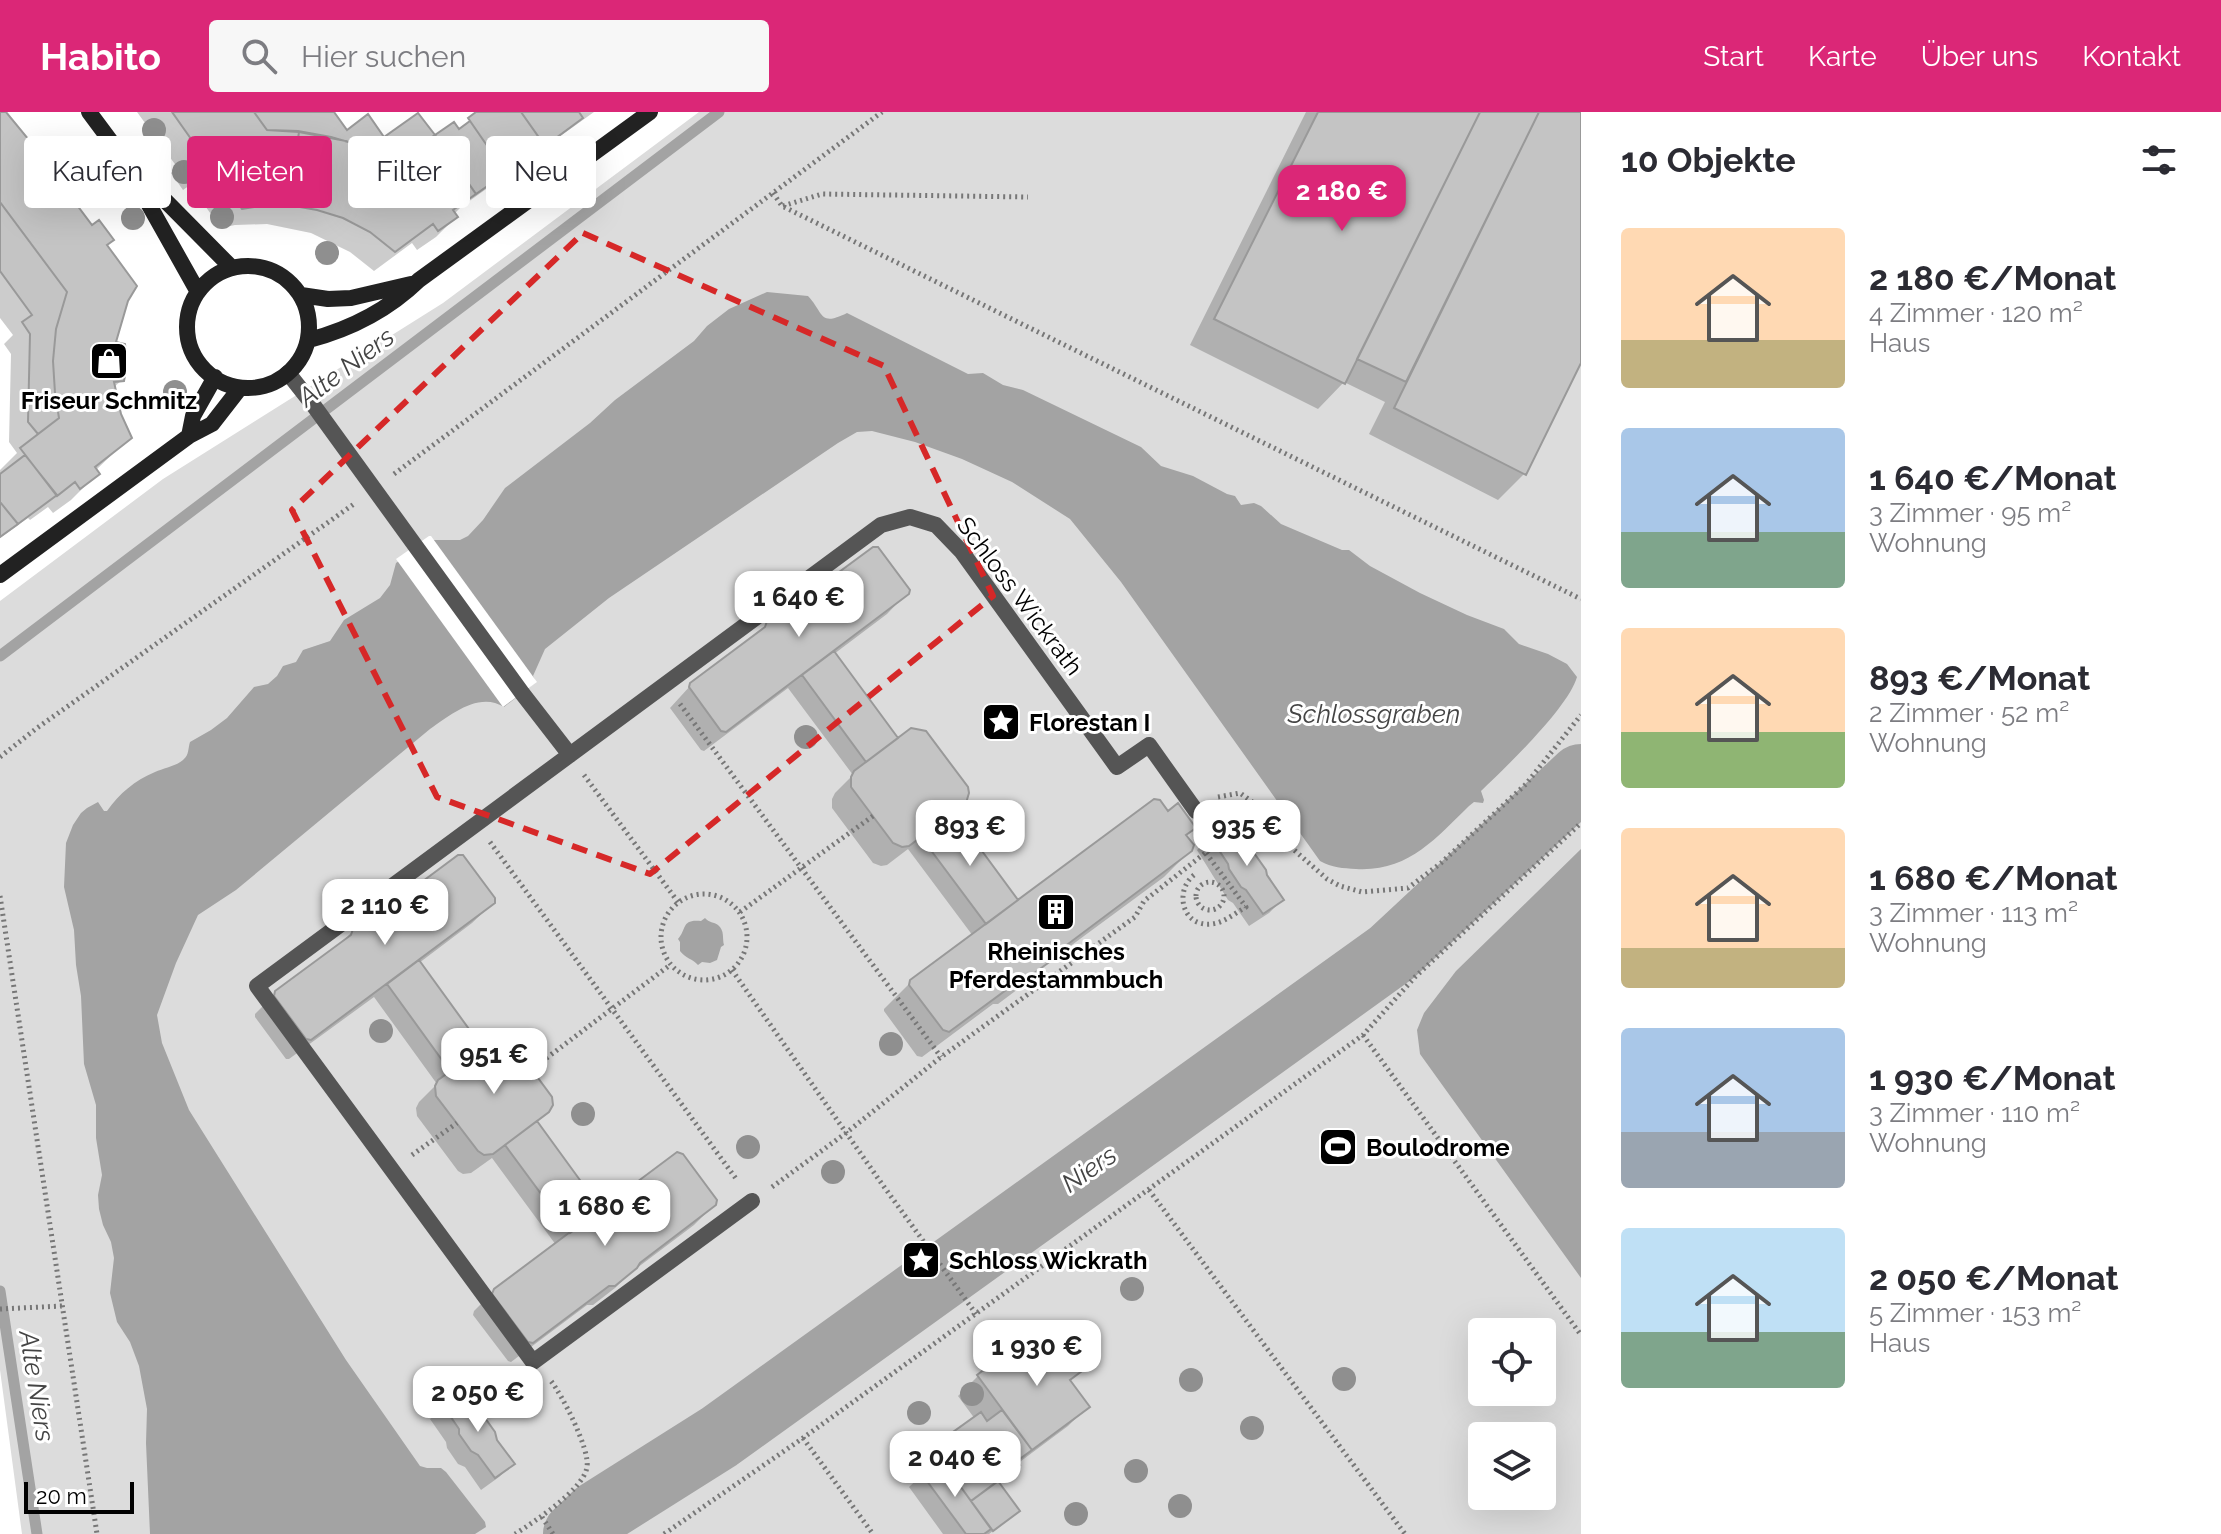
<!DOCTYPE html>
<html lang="de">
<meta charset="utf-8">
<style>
body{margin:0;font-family:Raleway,sans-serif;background:#f7f7f7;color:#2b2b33;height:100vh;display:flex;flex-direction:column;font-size:30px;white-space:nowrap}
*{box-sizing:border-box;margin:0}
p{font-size:26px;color:#7c7c81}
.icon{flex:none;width:44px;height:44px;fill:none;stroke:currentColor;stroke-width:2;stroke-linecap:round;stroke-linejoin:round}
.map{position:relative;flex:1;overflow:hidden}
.panel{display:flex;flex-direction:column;background:#fff;width:640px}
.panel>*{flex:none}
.banner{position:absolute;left:24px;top:24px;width:760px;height:72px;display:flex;gap:16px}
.controls{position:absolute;left:1468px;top:1206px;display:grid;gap:16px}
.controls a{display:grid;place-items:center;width:88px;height:88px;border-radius:8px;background:#fff;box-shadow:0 8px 32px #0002;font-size:40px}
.scale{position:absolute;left:24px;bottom:20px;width:110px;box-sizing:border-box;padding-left:8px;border:4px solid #000;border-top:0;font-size:22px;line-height:28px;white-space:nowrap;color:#000;-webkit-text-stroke:6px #fff;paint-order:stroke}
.price{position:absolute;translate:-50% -68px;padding:0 18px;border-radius:16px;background:#fff;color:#222;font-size:26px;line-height:52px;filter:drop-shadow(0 2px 4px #0008)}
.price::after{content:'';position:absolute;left:50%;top:48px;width:24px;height:18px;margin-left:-12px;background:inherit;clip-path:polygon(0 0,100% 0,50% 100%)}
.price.current{background:#db2777;color:#fff}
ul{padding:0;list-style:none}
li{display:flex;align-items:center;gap:24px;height:200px;padding:0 40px}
li span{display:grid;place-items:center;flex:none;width:224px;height:160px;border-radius:8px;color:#555}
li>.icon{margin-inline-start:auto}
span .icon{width:96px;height:96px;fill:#fffc;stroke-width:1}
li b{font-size:34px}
h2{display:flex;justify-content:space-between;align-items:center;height:96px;padding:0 40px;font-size:34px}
.chip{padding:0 28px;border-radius:8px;background:#fff;box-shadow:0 8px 32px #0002;font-size:28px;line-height:72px}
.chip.current{background:#db2777;color:#fff}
header{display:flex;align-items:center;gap:48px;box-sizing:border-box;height:112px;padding:0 40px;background:#db2777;color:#fff}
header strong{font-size:38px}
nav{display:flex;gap:44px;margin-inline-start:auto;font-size:28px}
.search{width:560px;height:72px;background:#f7f7f7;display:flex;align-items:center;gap:20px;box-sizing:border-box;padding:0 28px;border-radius:8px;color:#7c7c81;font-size:30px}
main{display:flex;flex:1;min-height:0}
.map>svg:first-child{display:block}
.green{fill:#dcdcdc;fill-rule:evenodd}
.water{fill:#a3a3a3}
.pier{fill:#fff}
.shadow{fill:#0003}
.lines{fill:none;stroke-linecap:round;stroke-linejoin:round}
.stream{stroke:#a3a3a3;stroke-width:11}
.river{stroke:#a3a3a3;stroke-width:66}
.building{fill:#c4c4c4;stroke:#999;stroke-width:2}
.path{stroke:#777;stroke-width:5;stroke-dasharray:2 4;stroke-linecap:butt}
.lane{stroke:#555;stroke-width:16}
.secondary{stroke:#222;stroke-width:16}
.tree{fill:#8f8f8f}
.marked{fill:none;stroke:#d62828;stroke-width:6;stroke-dasharray:16 10;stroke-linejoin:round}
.labels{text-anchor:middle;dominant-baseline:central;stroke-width:6;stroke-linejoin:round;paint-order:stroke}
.poi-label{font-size:24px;font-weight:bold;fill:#000;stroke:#fff;text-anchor:start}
.street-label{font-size:24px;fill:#000;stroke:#fff}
.water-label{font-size:26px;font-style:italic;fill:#444;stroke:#fff}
</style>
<header>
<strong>Habito</strong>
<div class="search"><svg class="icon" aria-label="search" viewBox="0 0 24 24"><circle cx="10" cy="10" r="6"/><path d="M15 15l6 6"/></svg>Hier suchen</div>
<nav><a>Start</a><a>Karte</a><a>Über uns</a><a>Kontakt</a></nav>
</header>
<main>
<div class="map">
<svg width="1581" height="1422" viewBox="0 0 1581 1422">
<rect width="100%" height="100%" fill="#fff"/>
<path class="green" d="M699,0H1581V1422H22L0,1258V489L163,367L443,191ZM1482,1220H1542V1280H1482ZM1482,1324H1542V1384H1482Z"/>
<path class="water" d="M767,180L808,184C824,201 819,215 847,201L968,262L983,261L1003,273L1023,278L1141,335L1161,354L1193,364L1227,382L1235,384L1241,393L1254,391L1261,394L1281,412L1342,438H1349L1370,454L1420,481L1467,503L1504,517L1519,532L1548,542L1567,552L1577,565C1568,596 1506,655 1481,679L1484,688L1483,691L1474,690L1469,694C1435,727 1408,760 1356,757C1343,756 1332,756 1320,749L1121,470L1070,407L1012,370L962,347L915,330L872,319L857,320L838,331L609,486L545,537L533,564L536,570L504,595C479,579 450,603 430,617L236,778L198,803L176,851L157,903L162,931L189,998L346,1248L420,1354L427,1356H441L446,1360L485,1410L486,1415L475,1422H150L146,1331L147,1297L139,1254L130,1230L117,1210L110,1181L114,1146L111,1130L103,1113L99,1097L98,1083L102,1063L96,1026V993L84,952L81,884L76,853L74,818L64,775L66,731L73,713L81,701L87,696L98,690L104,699H107C120,681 134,669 155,660C164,656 177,654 184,647C189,643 188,636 190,630L211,618L227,606L254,575L268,572L277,564L283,554L296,550L303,538L330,529L344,508L380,486L390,473L396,451L430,428H460L468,424L483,408L505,376L590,311L615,288L694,229L707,214L729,197Z
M1581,737V1166L1420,942L1417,918L1424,901L1456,859Z
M705,806C709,811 714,810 718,813C725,819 722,826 724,833L721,835L717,848L710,851L702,850L698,853C693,847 685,846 680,839V830L678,827C687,817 681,807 701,809Z"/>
<path class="pier" d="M429,424H431L537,570L503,595L396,447Z"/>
<path class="shadow" d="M3,0L105,134L126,189L113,231L122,268L113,276L116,290L129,326L95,359L97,362L71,388L53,401L48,395L30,408L28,406L0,426V358L17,341L9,330L11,242L4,232L13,223L0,206V2Z
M137,0H332L347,21L384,28L434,26L458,19L480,0H594L461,95L454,102L456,105L436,125L417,138L412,131L374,159L350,140L311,121L267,112L235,113L221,116L190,73L183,78L171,61L177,55Z
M1306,0H1581V246L1524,362L1498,388L1369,322L1385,290L1344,270L1318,297L1190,233Z
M907,481L887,502L834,542L896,625L964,690L952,702L1015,788L1009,795L1185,724L1191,738L1164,765L1042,855L1026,871L998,892H993L922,945L917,944L884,899V897L911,870L973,824L908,737L887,753L881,754L873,751L832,696V687L835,681L853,663L788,576L704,639L701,638L670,596L691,573L749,529L768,511Z
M1228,712L1282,788L1269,801L1249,814L1233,791L1228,788L1197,738L1210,725Z
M493,791L472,811L419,851L480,935L473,942L547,999L535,1011L592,1103L714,1093L694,1113L629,1162L615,1176L593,1193H587L511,1250L508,1249L473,1203L474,1199L495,1178L556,1133L492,1046L471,1061L463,1062L458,1059L417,1004L416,996L419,990L437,972L374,885L289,947H286L255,905V902L276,881L336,836L354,818Z
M1049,1244L1083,1256L1069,1270L1088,1294L1068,1314L1017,1352L996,1371L1011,1405L989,1422H943L909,1375L926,1359L920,1350L933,1337L975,1307L958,1284L978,1264Z
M461,1281L512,1352L499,1365L481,1378L465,1355L458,1352L447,1336L446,1330L430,1307Z"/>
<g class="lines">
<path class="stream" d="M0,544L719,0
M0,1179L37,1422"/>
<path class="river" d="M576,1422L597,1402L719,1325L1392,841L1581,665"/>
</g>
<path class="building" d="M0,0H6L33,33L40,28L54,48L47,53L92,113L99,108L114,128L107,133L137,174L128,189L116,230L125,232L127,252L124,269L114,270L121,302L132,326L95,355L100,362L80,377L75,370L57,384L20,336L59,306L55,281L53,249L56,217L67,180L0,90Z
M172,0H254L267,18L299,20L288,93H266L242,97L211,54L204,60L189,40L196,34Z
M254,0H334L347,18L368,2L384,25L418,1L435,23L398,49L362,34L331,25L298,19L267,18Z
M476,0H521L545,34L506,61L468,6Z
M521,0H579L583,6L545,34Z
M1318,0H1480L1345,272L1214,207Z
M1480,0H1539L1406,270L1357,247Z
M1539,0H1581V251L1526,363L1394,296Z
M470,9L506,61L476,82L435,23L454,10L459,17Z
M299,20L346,29L398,49L435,23L476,82L453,98L458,105L438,119L433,112L395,140L370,120L343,106L317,98L288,93Z
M0,90L67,180L56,217L53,249L55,281L59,306L38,322L28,310L30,222L22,210L32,203L0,159Z
M25,343L57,383L18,412L0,390V362Z
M0,390L18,412L0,425Z
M873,435H878L910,478L909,482L726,620L721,619L689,575L690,571L765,515L767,509L790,492L797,491Z
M834,539L898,626L866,650L802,563Z
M911,616L926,619L968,675L969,681L966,691L909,734L902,735L893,731L851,675V665L854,659Z
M1154,687L1160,688L1168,699L1178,691L1196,716L1186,723L1194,733L1192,739L1056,841L1055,846L1026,867H1021L949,920L943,918L909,873L910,868Z
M954,701L1018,788L986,812L921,725Z
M1229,710L1248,737L1254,741L1266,758L1267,763L1284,788L1263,802L1246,778L1241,775L1229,757L1228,752L1209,723Z
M458,743H463L495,786V791L311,928L306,927L274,884L275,879L351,823L353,817L377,799L384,798Z
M419,848L482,935L450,959L387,872Z
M499,925L510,928L552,985L553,993L549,1000L493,1042L484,1043L478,1039L436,984L435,974L438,968Z
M537,1009L601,1097L570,1121L505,1033Z
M677,1040L683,1042L717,1088L716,1093L640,1151L637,1156L615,1174H609L533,1231L528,1230L492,1182L494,1177Z
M1034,1220L1049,1241L1067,1230L1086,1256L1070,1268L1090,1295L1032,1338L977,1263Z
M461,1278L480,1303L485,1306L495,1320L497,1328L515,1352L495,1366L478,1343L471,1339L459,1322V1317L442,1292Z
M1002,1298L1032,1338L1017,1349L1020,1353L971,1389L932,1335L981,1300L987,1309Z
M940,1346L991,1417L984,1422H966L921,1361Z
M998,1369L1020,1399L993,1419L971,1389Z"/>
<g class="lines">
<path class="path" d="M773,81L782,94L1581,487
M783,94L822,82L1028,85
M394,362L882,0
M680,592L941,945
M0,645L37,616L354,392
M584,663L678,790
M1218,685L1240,681L1258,694L1293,737L1327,767L1340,774L1362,780L1408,776L1441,751L1526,672L1581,603
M490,730L737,1068
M1194,763C1174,779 1182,815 1211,812C1224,811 1235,801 1246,795L1206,741
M1196 784a14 14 0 1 1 28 0a14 14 0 1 1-28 0Z
M661 825a43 43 0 1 1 86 0a43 43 0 1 1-86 0Z
M0,784L97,1422
M740,800L873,704
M732,858L882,1072L976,1202
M1363,923L1581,1223
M532,957L670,853
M412,1043L457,1011
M772,1075L846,1021L941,945L1135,805L1144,789L1209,738L1200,725
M1149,1078L1405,1422
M0,1197L62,1194
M803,1326L873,1422
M542,1405L553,1422
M515,1422C534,1410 584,1377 587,1355C590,1337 562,1283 551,1269
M664,1422L803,1326L1363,923L1415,865L1581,711"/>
<path class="lane" d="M288,261L314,294L522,581L570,643
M752,1089L533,1250L257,874L881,413L910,405L936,413L962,440L1117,655L1149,633L1196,699"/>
<path class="secondary" d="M89,0L121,43L198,180
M139,62L232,156
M187 215a61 61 0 1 1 122 0a61 61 0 1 1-122 0Z
M301,183L328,187L351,186L411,172
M309,228C351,217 387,199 419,168L650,0
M189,324L193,304L215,265
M0,463L189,324L212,312L240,276"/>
</g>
<g class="tree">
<circle cx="154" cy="18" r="12"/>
<circle cx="77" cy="39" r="12"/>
<circle cx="184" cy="60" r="12"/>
<circle cx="111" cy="76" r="12"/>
<circle cx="222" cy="105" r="12"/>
<circle cx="133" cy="106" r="12"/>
<circle cx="327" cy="141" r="12"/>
<circle cx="175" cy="280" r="12"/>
<circle cx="806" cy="625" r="12"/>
<circle cx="381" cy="919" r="12"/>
<circle cx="891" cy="932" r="12"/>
<circle cx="583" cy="1002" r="12"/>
<circle cx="748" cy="1035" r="12"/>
<circle cx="833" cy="1060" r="12"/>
<circle cx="1132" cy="1177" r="12"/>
<circle cx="1064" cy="1222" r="12"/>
<circle cx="1344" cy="1267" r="12"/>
<circle cx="1191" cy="1268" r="12"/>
<circle cx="972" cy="1282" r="12"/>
<circle cx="919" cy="1301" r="12"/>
<circle cx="1252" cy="1316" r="12"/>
<circle cx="916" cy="1345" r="12"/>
<circle cx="1136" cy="1359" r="12"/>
<circle cx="1180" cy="1394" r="12"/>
<circle cx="1076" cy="1402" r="12"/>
</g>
<path class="marked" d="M583,121L884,254L993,484L650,762L437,685L292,398Z"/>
<defs>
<g id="shop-square" transform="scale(2)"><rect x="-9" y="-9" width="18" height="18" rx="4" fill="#000" stroke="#fff"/><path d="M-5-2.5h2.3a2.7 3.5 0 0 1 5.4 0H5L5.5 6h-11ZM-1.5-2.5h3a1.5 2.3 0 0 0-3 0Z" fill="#fff"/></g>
<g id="sight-square" transform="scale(2)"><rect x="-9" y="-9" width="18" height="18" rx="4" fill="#000" stroke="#fff"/><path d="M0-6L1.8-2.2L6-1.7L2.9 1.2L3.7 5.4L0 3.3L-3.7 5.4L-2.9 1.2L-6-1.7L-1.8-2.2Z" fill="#fff"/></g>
<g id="building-square" transform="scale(2)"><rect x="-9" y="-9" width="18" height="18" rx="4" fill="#000" stroke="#fff"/><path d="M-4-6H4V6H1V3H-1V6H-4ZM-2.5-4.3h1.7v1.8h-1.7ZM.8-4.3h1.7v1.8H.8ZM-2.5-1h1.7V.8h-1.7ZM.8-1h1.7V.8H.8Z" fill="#fff"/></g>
<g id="stadium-square" transform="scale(2)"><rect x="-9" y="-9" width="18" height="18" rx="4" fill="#000" stroke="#fff"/><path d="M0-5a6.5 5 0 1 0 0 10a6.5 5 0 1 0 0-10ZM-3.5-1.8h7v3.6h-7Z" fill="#fff"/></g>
</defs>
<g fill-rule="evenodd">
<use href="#shop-square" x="109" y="249"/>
<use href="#sight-square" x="1001" y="610"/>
<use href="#building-square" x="1056" y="800"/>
<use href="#stadium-square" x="1338" y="1035"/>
<use href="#sight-square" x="921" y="1148"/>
</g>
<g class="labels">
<g class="poi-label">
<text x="109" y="288" text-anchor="middle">Friseur Schmitz</text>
<text x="1029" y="610">Florestan I</text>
<text x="1056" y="839" text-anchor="middle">Rheinisches<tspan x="1056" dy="28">Pferdestammbuch</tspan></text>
<text x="1366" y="1035">Boulodrome</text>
<text x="949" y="1148">Schloss Wickrath</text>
</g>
<g class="street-label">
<text transform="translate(1020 484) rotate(53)">Schloss Wickrath</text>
</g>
<g class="water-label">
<text transform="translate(346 255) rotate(-37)">Alte Niers</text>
<text x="1374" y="602">Schlossgraben</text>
<text transform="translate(1089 1057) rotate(-35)">Niers</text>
<text transform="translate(37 1274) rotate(81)">Alte Niers</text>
</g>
</g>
</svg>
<div class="controls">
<a><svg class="icon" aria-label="locate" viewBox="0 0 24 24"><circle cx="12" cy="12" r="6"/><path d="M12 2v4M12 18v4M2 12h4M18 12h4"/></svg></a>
<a><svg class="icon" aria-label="layers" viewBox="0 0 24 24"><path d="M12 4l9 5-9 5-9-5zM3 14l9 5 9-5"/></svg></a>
</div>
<div class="scale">20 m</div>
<b class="price current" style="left:1342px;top:121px">2 180 €</b>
<b class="price" style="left:799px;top:527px">1 640 €</b>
<b class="price" style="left:970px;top:756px">893 €</b>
<b class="price" style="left:1247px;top:756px">935 €</b>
<b class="price" style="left:385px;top:835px">2 110 €</b>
<b class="price" style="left:494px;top:984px">951 €</b>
<b class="price" style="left:605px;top:1136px">1 680 €</b>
<b class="price" style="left:1037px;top:1276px">1 930 €</b>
<b class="price" style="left:478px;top:1322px">2 050 €</b>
<b class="price" style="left:955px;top:1387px">2 040 €</b>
<div class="banner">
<a class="chip">Kaufen</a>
<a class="chip current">Mieten</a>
<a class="chip">Filter</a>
<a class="chip">Neu</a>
</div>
</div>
<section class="panel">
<h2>10 Objekte<svg class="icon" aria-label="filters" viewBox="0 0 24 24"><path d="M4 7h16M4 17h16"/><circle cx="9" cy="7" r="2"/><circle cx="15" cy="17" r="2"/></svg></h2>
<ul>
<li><span style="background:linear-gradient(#ffd9b3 70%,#c2b280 0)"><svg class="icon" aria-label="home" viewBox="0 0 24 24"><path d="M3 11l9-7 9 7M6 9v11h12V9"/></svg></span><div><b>2 180 €/Monat</b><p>4 Zimmer · 120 m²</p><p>Haus</p></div></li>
<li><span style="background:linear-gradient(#a9c7e8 65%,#7fa58c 0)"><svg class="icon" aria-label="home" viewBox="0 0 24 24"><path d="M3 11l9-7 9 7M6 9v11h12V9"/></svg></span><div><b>1 640 €/Monat</b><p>3 Zimmer · 95 m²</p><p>Wohnung</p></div></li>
<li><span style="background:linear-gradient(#ffd9b3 65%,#8fb573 0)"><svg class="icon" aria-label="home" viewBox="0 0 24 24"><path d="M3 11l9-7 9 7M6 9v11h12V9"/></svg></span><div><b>893 €/Monat</b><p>2 Zimmer · 52 m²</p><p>Wohnung</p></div></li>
<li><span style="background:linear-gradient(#ffd9b3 75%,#c2b280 0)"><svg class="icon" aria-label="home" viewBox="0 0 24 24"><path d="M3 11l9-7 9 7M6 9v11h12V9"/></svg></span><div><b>1 680 €/Monat</b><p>3 Zimmer · 113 m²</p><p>Wohnung</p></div></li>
<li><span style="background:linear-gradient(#a9c7e8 65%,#9aa5b1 0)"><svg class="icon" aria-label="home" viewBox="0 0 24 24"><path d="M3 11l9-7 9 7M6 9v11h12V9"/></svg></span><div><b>1 930 €/Monat</b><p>3 Zimmer · 110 m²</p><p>Wohnung</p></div></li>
<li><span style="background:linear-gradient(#bfe0f5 65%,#7fa58c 0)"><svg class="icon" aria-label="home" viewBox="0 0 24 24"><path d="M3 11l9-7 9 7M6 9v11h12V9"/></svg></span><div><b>2 050 €/Monat</b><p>5 Zimmer · 153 m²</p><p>Haus</p></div></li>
</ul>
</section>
</main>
